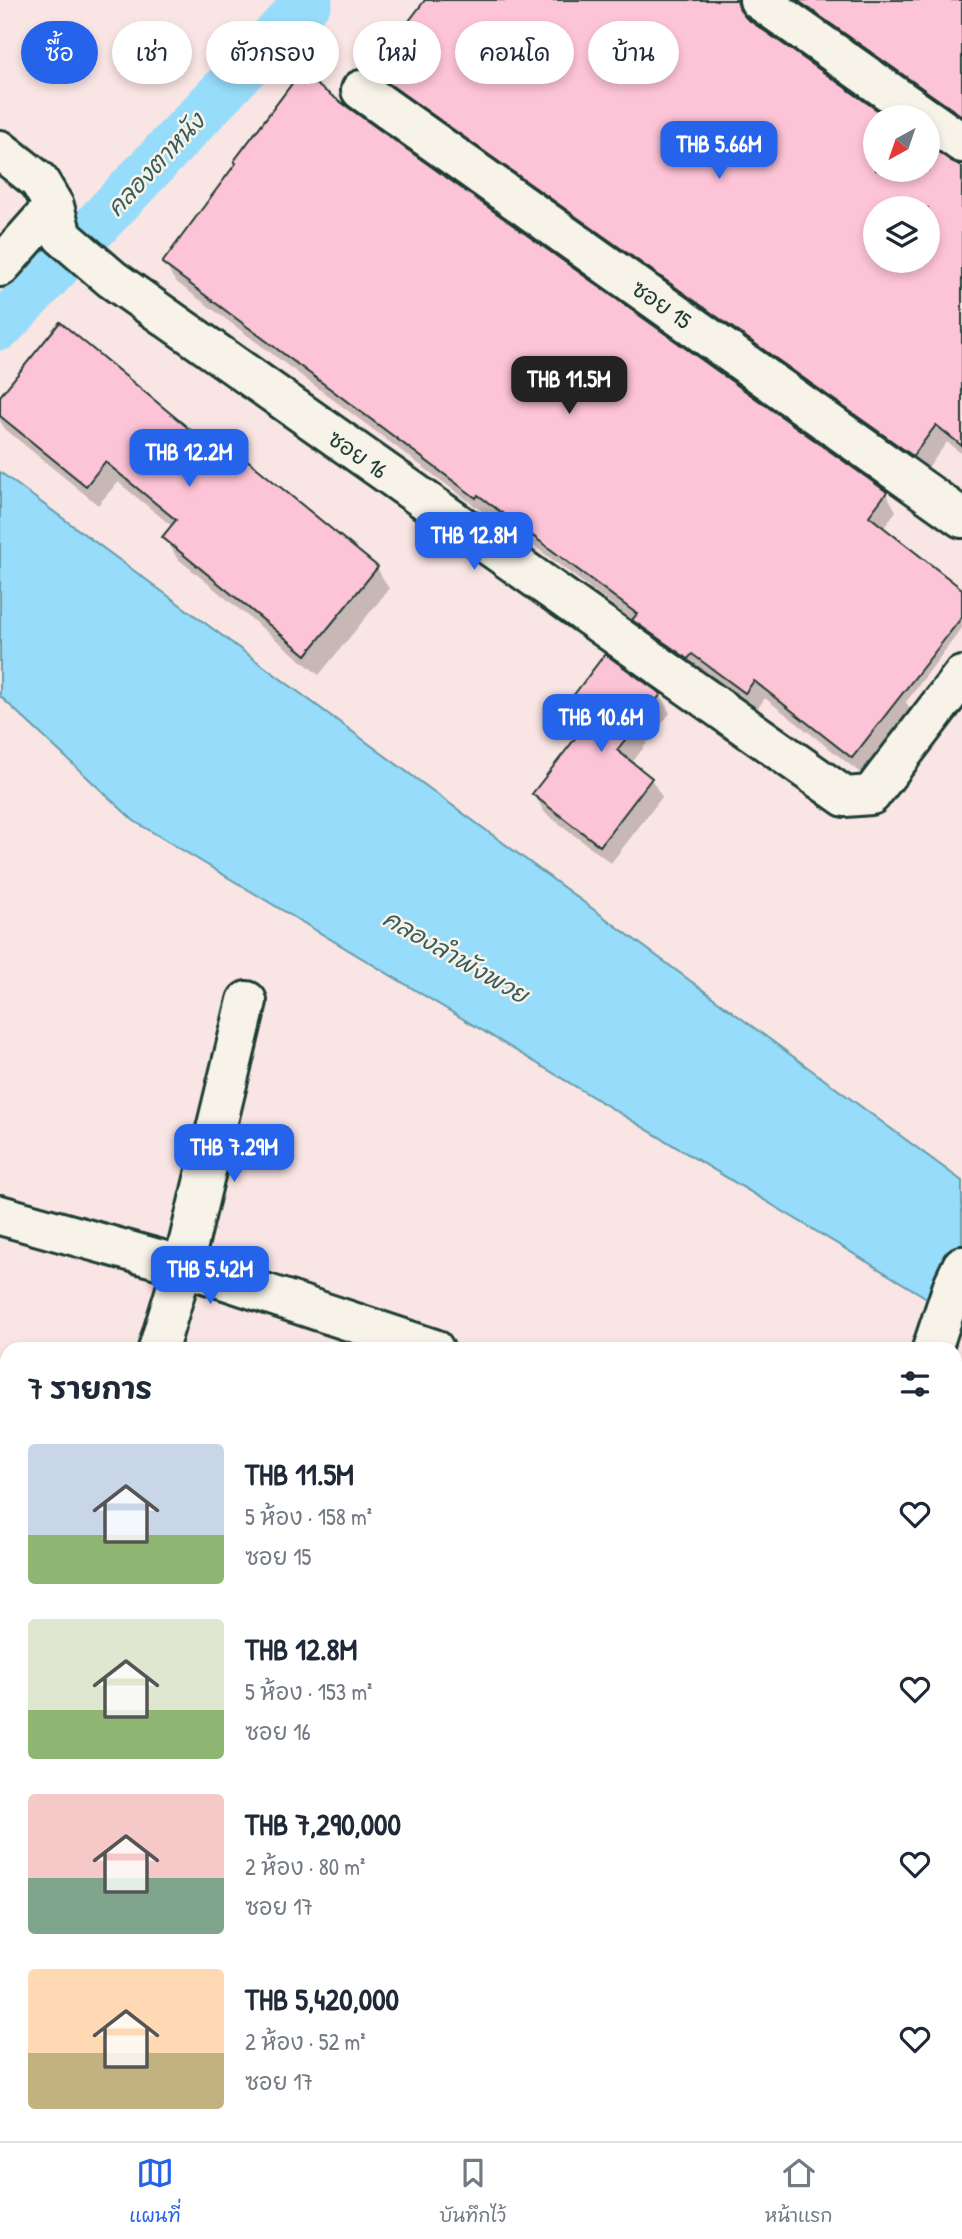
<!DOCTYPE html>
<html lang="th">
<meta charset="utf-8">
<style>
body{margin:0;font-family:"Patrick Hand","Playpen Sans Thai",sans-serif;background:#f2f2f3;color:#1f2937;height:100vh;display:flex;flex-direction:column;font-size:26px;white-space:nowrap}
*{box-sizing:border-box;margin:0}
p{font-size:23px;color:#747a83}
.icon{flex:none;width:38px;height:38px;fill:none;stroke:currentColor;stroke-width:2;stroke-linecap:round;stroke-linejoin:round}
.map{position:relative;flex:1;overflow:hidden}
.sheet{position:absolute;left:0px;top:1342px;width:962px;height:800px;display:flex;flex-direction:column;background:#fff;border-radius:21px 21px 0 0;box-shadow:0 4px 10px #0003}
.sheet>*{flex:none}
.banner{position:absolute;left:21px;top:21px;width:920px;height:63px;display:flex;gap:14px}
.needle{width:46px;rotate:220deg}
.fabs{position:absolute;left:863px;top:105px;display:grid;gap:14px}
.fabs a{display:grid;place-items:center;width:77px;height:77px;border-radius:50%;background:#fff;box-shadow:0 4px 10px #0003;font-size:35px}
.price{position:absolute;translate:-50% -60px;padding:0 16px;border-radius:14px;background:#2563eb;color:#fff;font-size:23px;line-height:46px;filter:drop-shadow(0 2px 4px #0008)}
.price::after{content:'';position:absolute;left:50%;top:42px;width:21px;height:16px;margin-left:-10px;background:inherit;clip-path:polygon(0 0,100% 0,50% 100%)}
.price.on{background:#222;color:#fff}
ul{padding:0;list-style:none}
li{display:flex;align-items:center;gap:21px;height:175px;padding:0 28px}
li span{display:grid;place-items:center;flex:none;width:196px;height:140px;border-radius:7px;color:#555}
li>.icon{margin-inline-start:auto}
span .icon{width:84px;height:84px;fill:#fffc;stroke-width:1}
li b{font-size:30px}
h2{display:flex;justify-content:space-between;align-items:center;height:84px;padding:0 28px;font-size:30px}
.tag{padding:0 24px;border-radius:32px;background:#fff;box-shadow:0 4px 10px #0003;font-size:24px;line-height:63px}
.tag.on{background:#2563eb;color:#fff}
.tab-bar{display:flex;justify-content:space-around;align-items:center;height:98px;border-top:2px solid #e0e1e3;background:#fff;font-size:19px;color:#747a83}
.tab-bar a{display:grid;justify-items:center;gap:4px}
.tab-bar .on{color:#2563eb}
.map>svg:first-child{display:block}
.water{fill:#97dcfa;stroke:#679cab;stroke-width:2}
.shadow{fill:#0003;fill-rule:evenodd}
.lines{fill:none;stroke-linecap:round;stroke-linejoin:round}
.canal{stroke:#97dcfa;stroke-width:47}
.building{fill:#fdc3d6;stroke:#1f3d34;stroke-width:2;fill-rule:evenodd}
.minor-casing{stroke:#1f3d34;stroke-width:44}
.minor{stroke:#f7f3e8;stroke-width:38}
.labels{text-anchor:middle;dominant-baseline:central;stroke-width:5;stroke-linejoin:round;paint-order:stroke}
.street-label{font-size:23px;fill:#1f3d34;stroke:#f7f3e8}
.water-label{font-size:24px;font-style:italic;fill:#375d5c;stroke:#f7f3e8}
</style>
<div class="map">
<svg width="962" height="2141" viewBox="0 0 962 2141">
<rect width="100%" height="100%" fill="#f9e5e3"/>
<filter id="ink" filterUnits="userSpaceOnUse"><feTurbulence type="fractalNoise" baseFrequency=".0143" numOctaves="2"/><feDisplacementMap in="SourceGraphic" scale="14" xChannelSelector="R" yChannelSelector="G"/><feConvolveMatrix kernelMatrix="1 2 1 2 8 2 1 2 1" color-interpolation-filters="sRGB"/></filter>
<g filter="url(#ink)">
<path class="water" d="M0,472L962,1181V1319L134,821L0,696Z"/>
<path class="shadow" d="M427,0H758L751,5L747,17V21L884,117H875V170H928V148L949,162L962,166V454L947,442L924,473L384,90L374,71ZM875,208H928V261H875Z
M783,0H962V126Z
M164,263L886,493L896,511L883,529L962,591V628L906,702L912,712L863,775L765,698L756,711L703,671L699,676L645,638L635,622L489,512L487,515L175,281Z
M0,399L227,462L235,452L377,568L389,589L319,675L177,558L165,537L173,527L118,482L98,505L5,429L0,421Z
M660,695L670,713L631,764L651,779L662,797L611,863L545,813L534,794L592,719L586,715L575,696Z"/>
<g class="lines">
<path class="canal" d="M0,327L309,0"/>
</g>
<path class="building" d="M425,0H737L740,10L746,18L887,117H875V170H928V145L962,167V446L936,425L913,456L371,71ZM875,208H928V261H875Z
M797,0H962V116L939,100Z
M300,73L887,492L869,516L962,589V617L852,758L754,681L745,693L692,654L688,659L632,620L637,614L478,495L476,498L162,263L236,163L234,161Z
M60,322L227,460L235,450L378,567L306,655L162,537L176,520L105,462L86,486L0,416V396Z
M605,654L661,694L617,750L652,778L600,846L532,794L595,713L573,696Z"/>
<g class="lines">
<g class="minor-casing">
<path id="minor" d="M759,0L925,117
M361,90L962,518
M928,119L962,143
M0,150L39,181L54,206L62,236L112,279L845,797L871,795L962,676
M0,267L54,206
M0,1215L183,1266L434,1349
M158,1349L183,1266L247,1001
M932,1349L954,1283L962,1266
M956,1440L962,1442
M0,1523L7,1525
M956,1799L962,1801
M0,1836L7,1838
M0,1898L7,1874
M956,2114L962,2116
M717,2141L719,2135"/>
</g>
<use href="#minor" class="minor"/>
</g>
</g>
<g class="labels">
<g class="street-label">
<text transform="translate(662 304) rotate(35)">ซอย 15</text>
<text transform="translate(358 454) rotate(35)">ซอย 16</text>
</g>
<g class="water-label">
<text transform="translate(155 164) rotate(-47)">คลองตาหนัง</text>
<text transform="translate(456 956) rotate(30)">คลองลำพังพวย</text>
</g>
</g>
</svg>
<div class="fabs">
<a><svg class="needle" viewBox="-14 -14 28 28"><path d="M0-13l5 13h-10z" fill="#e53935"/><path d="M0 13l5-13h-10z" fill="#747a83"/></svg></a>
<a><svg class="icon" aria-label="layers" viewBox="0 0 24 24"><path d="M12 4l9 5-9 5-9-5zM3 14l9 5 9-5"/></svg></a>
</div>
<b class="price" style="left:719px;top:181px">THB 5.66M</b>
<b class="price on" style="left:569px;top:416px">THB 11.5M</b>
<b class="price" style="left:189px;top:489px">THB 12.2M</b>
<b class="price" style="left:474px;top:572px">THB 12.8M</b>
<b class="price" style="left:601px;top:754px">THB 10.6M</b>
<b class="price" style="left:234px;top:1184px">THB 7.29M</b>
<b class="price" style="left:210px;top:1306px">THB 5.42M</b>
<div class="banner">
<a class="tag on">ซื้อ</a>
<a class="tag">เช่า</a>
<a class="tag">ตัวกรอง</a>
<a class="tag">ใหม่</a>
<a class="tag">คอนโด</a>
<a class="tag">บ้าน</a>
</div>
<section class="sheet">
<h2>7 รายการ<svg class="icon" aria-label="filters" viewBox="0 0 24 24"><path d="M4 7h16M4 17h16"/><circle cx="9" cy="7" r="2"/><circle cx="15" cy="17" r="2"/></svg></h2>
<ul>
<li><span style="background:linear-gradient(#c9d6e8 65%,#8fb573 0)"><svg class="icon" aria-label="home" viewBox="0 0 24 24"><path d="M3 11l9-7 9 7M6 9v11h12V9"/></svg></span><div><b>THB 11.5M</b><p>5 ห้อง · 158 m²</p><p>ซอย 15</p></div><svg class="icon" aria-label="heart" viewBox="0 0 24 24"><path d="M12 20l-8-8c-3-5 5-10 8-4 3-6 11-1 8 4z"/></svg></li>
<li><span style="background:linear-gradient(#dfe7d0 65%,#8fb573 0)"><svg class="icon" aria-label="home" viewBox="0 0 24 24"><path d="M3 11l9-7 9 7M6 9v11h12V9"/></svg></span><div><b>THB 12.8M</b><p>5 ห้อง · 153 m²</p><p>ซอย 16</p></div><svg class="icon" aria-label="heart" viewBox="0 0 24 24"><path d="M12 20l-8-8c-3-5 5-10 8-4 3-6 11-1 8 4z"/></svg></li>
<li><span style="background:linear-gradient(#f6c9c9 60%,#7fa58c 0)"><svg class="icon" aria-label="home" viewBox="0 0 24 24"><path d="M3 11l9-7 9 7M6 9v11h12V9"/></svg></span><div><b>THB 7,290,000</b><p>2 ห้อง · 80 m²</p><p>ซอย 17</p></div><svg class="icon" aria-label="heart" viewBox="0 0 24 24"><path d="M12 20l-8-8c-3-5 5-10 8-4 3-6 11-1 8 4z"/></svg></li>
<li><span style="background:linear-gradient(#ffd9b3 60%,#c2b280 0)"><svg class="icon" aria-label="home" viewBox="0 0 24 24"><path d="M3 11l9-7 9 7M6 9v11h12V9"/></svg></span><div><b>THB 5,420,000</b><p>2 ห้อง · 52 m²</p><p>ซอย 17</p></div><svg class="icon" aria-label="heart" viewBox="0 0 24 24"><path d="M12 20l-8-8c-3-5 5-10 8-4 3-6 11-1 8 4z"/></svg></li>
</ul>
</section>
</div>
<nav class="tab-bar">
<a class="on"><svg class="icon" aria-label="map" viewBox="0 0 24 24"><path d="M3 6l6-2 6 2 6-2v14l-6 2-6-2-6 2zM9 4v14M15 6v14"/></svg>แผนที่</a>
<a><svg class="icon" aria-label="saved" viewBox="0 0 24 24"><path d="M7 4h10v16l-5-4-5 4z"/></svg>บันทึกไว้</a>
<a><svg class="icon" aria-label="home" viewBox="0 0 24 24"><path d="M3 11l9-7 9 7M6 9v11h12V9"/></svg>หน้าแรก</a>
</nav>
